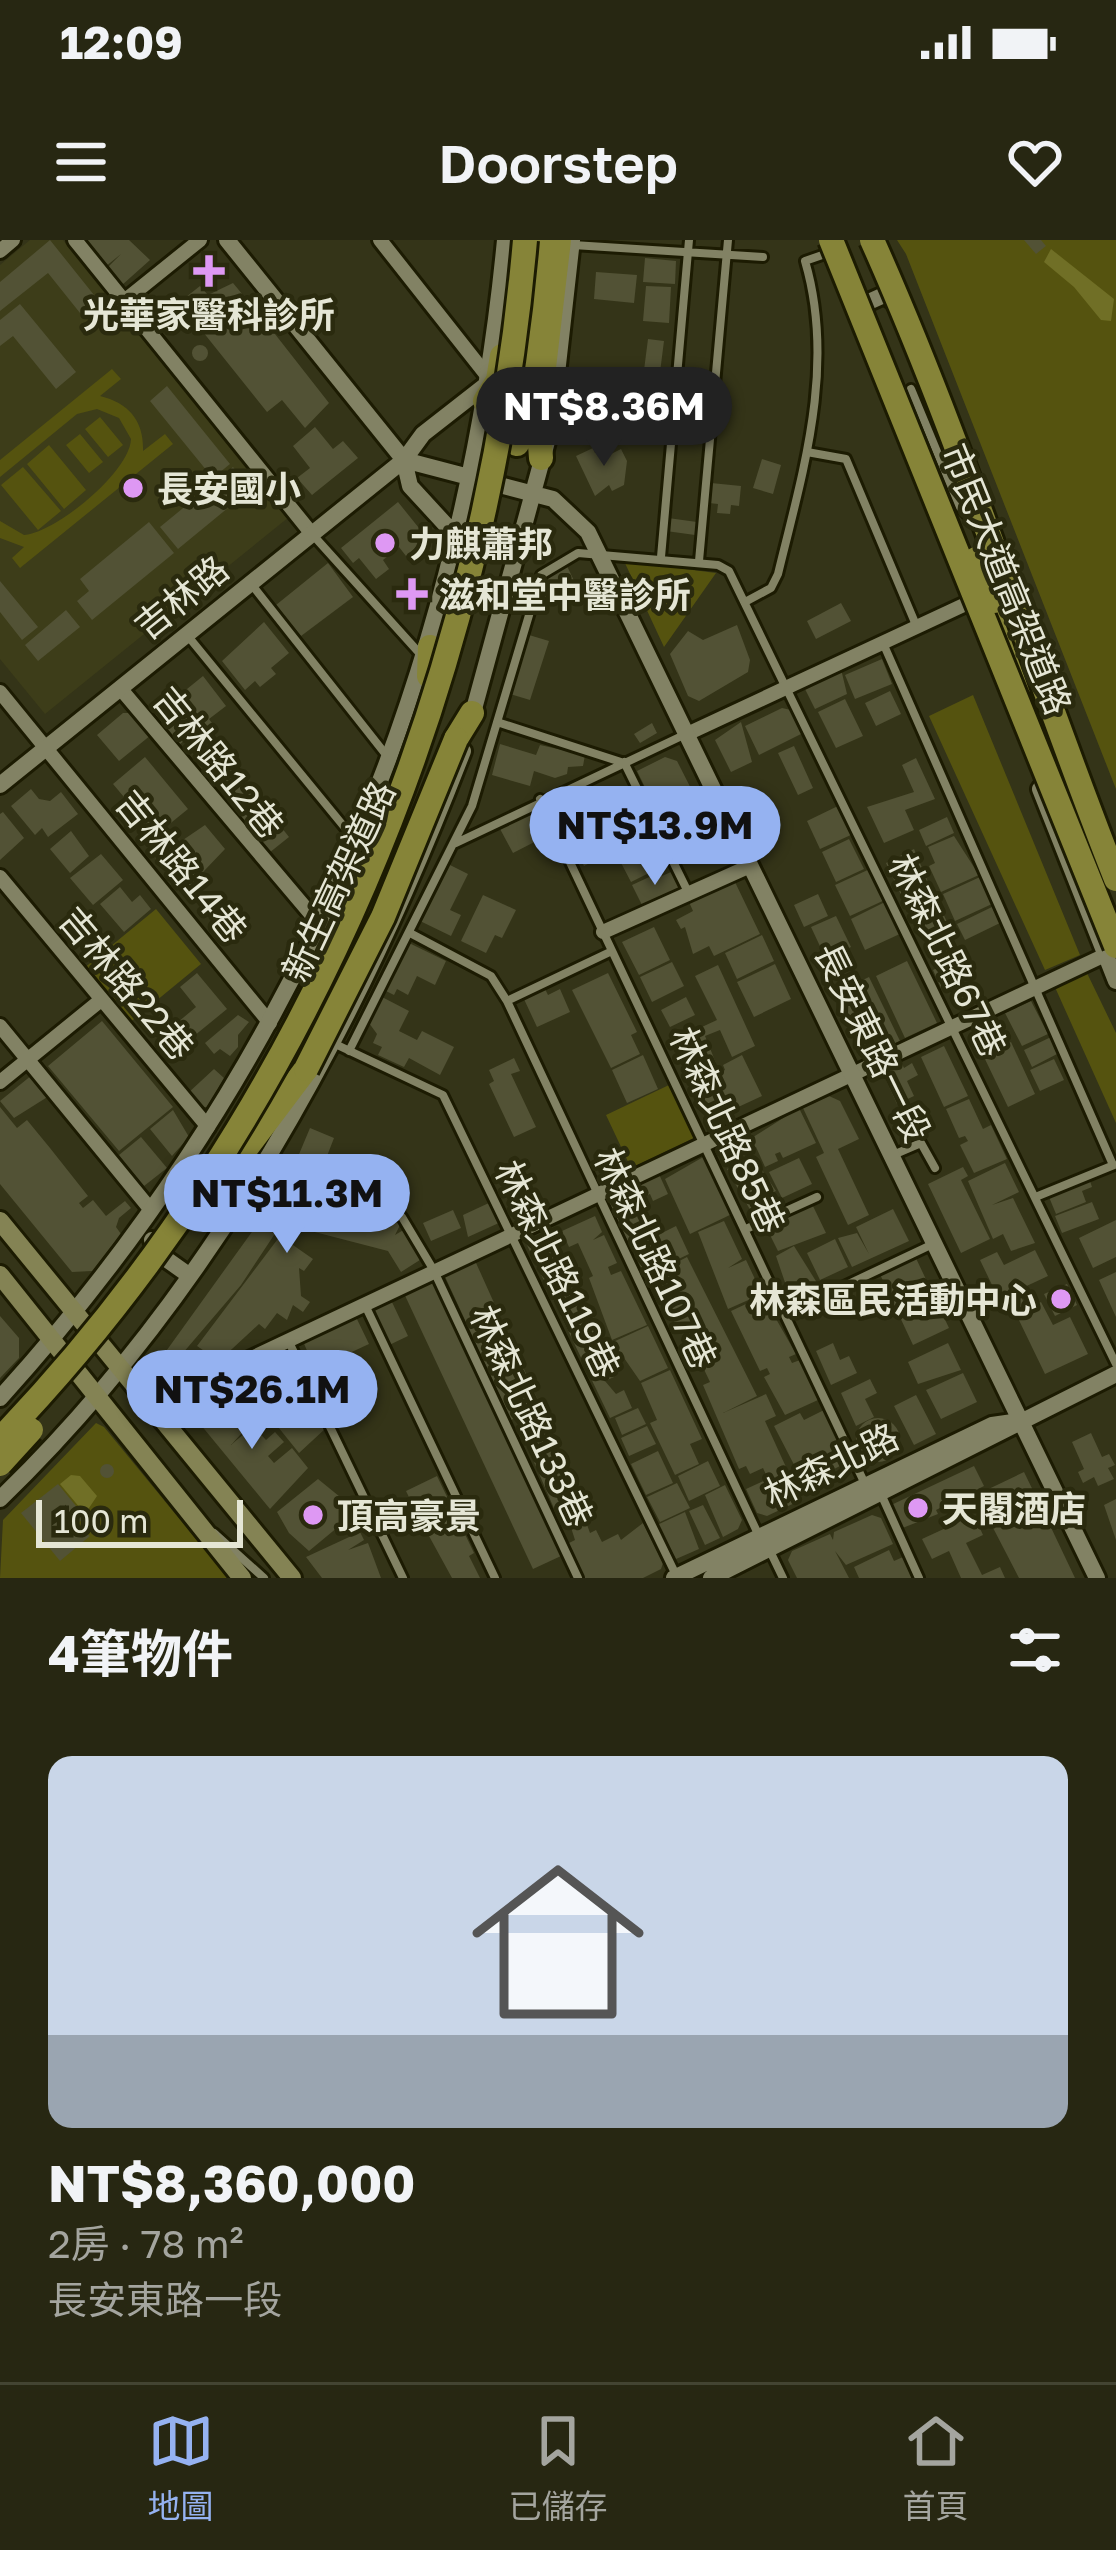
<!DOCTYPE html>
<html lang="zh-TW">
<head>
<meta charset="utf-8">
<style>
	body { margin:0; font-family:"Golos Text","Noto Sans TC",sans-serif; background:#2f2f1b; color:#f1f3f6; height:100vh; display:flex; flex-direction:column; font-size:45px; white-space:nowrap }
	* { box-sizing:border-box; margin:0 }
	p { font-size:39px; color:#a4a59f }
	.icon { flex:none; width:66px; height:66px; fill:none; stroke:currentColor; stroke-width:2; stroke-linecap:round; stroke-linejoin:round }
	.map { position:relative; height:1338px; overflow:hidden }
	.side { display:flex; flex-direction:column; background:#272712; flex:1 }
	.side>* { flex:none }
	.scale { position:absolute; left:36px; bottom:30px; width:207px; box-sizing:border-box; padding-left:12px; border:6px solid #e5e6d5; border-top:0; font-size:33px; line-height:42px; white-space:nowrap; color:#e5e6d5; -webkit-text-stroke:9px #2a2a0e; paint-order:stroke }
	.price { position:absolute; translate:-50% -102px; padding:0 27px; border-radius:42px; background:#95b2f1; color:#111; font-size:39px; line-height:78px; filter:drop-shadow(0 3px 6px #0008) }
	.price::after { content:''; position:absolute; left:50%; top:72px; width:36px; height:27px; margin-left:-18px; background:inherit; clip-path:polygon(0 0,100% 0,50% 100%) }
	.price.selected { background:#222; color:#fff }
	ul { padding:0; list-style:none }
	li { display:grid; align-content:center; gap:24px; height:636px; padding:0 48px }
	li+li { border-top:3px solid #434432 }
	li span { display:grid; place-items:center; height:372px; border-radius:24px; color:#555 }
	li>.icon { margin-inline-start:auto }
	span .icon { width:216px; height:216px; fill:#fffc; stroke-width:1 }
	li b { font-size:51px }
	h2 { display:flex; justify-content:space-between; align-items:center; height:144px; padding:0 48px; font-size:51px }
	.status { display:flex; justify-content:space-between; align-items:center; height:84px; padding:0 60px; background:#272712; direction:ltr }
	.status svg { height:33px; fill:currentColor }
	header { display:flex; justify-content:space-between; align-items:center; height:156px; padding:0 48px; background:#272712; font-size:54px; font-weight:600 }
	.dock { display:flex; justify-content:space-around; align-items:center; height:168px; border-top:3px solid #434432; background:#272712; font-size:33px; color:#a4a59f }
	.dock a { display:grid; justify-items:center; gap:6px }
	.dock .selected { color:#95b2f1 }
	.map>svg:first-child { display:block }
	.built { fill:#3d3d19 }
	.green { fill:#55530f }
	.water { fill:#706f26 }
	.building { fill:#525235 }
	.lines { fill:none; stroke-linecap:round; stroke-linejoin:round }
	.service-casing { stroke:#1c1b02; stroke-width:14 }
	.minor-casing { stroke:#1c1b02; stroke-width:20 }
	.tertiary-casing { stroke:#1c1b02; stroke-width:22 }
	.secondary-casing { stroke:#1c1b02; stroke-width:24 }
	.trunk-casing { stroke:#1c1b02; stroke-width:30 }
	.service { stroke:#828264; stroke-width:8 }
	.minor { stroke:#828264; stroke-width:14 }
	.tertiary { stroke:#828264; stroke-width:16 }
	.secondary { stroke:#848354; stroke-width:18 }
	.trunk { stroke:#868438; stroke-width:24 }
	.trunk-bridge-casing { stroke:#1c1b02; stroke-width:30; stroke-linecap:butt }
	.trunk-bridge { stroke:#868438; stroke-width:24 }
	.poi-dot { fill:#de98f3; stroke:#2a2a0e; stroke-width:4.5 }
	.labels { text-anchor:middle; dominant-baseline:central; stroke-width:9; stroke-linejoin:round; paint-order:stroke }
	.poi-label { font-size:36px; font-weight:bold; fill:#e5e6d5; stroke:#2a2a0e; text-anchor:start }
	.street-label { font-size:36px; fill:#e5e6d5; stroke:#2a2a0e }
</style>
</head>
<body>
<div class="status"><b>12:09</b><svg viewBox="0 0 49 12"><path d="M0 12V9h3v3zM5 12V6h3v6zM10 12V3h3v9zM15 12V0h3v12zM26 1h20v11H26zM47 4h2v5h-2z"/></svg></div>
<header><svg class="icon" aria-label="menu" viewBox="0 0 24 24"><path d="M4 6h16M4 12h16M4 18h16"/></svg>Doorstep<svg class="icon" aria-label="heart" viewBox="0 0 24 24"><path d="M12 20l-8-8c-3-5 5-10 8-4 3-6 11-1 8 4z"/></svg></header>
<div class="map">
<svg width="1116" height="1338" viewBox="0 0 1116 1338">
	<rect width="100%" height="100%" fill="#343418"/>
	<path class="built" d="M30,0H63L289,277L45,474L0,419V25Z"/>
	<path class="green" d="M897,0H1116V549L906,14Z
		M112,129L121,139L100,156C129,163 144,181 143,211L165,194L173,204L20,328L12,318L24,307L0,298V281L24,295C55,293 130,232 131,199L119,178L97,169L77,174L0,237V220Z
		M100,177L123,205L108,217L85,189Z
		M80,194L103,222L89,233L66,205Z
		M49,205L86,250L64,269L27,224Z
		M23,227L61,271L38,290L1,245Z
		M624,321L716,333L664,407Z
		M973,455L1080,715L1045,730L929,476Z
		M156,669L201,724L128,784L83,729Z
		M1086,731L1116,793V883L1054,745Z
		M669,845L694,898L631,928L606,875Z
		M96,1183L104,1187L228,1338H0L3,1280Z"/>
	<path class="water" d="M1051,9L1114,59L1111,81L1101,80L1074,47L1044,22Z
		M71,1235L80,1236L97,1256L85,1274L60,1244Z"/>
	<path class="building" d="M50,0L98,60L80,73L48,33L0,71V42Z
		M84,0H129L150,20L122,45L107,28L121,14L105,27Z
		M1024,0H1041L1046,6L1036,14Z
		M645,18L676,21L675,44L643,42Z
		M596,32L637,35L634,63L594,59Z
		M233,43L243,55L204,88L181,61L200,46L208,55Z
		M646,46L671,47L669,83L643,81Z
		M246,57L329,163L305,188L282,160L267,172L203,92Z
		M20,64L76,132L56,149L13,96L0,106V80Z
		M648,99L664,101L659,140L643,138Z
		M192 113a8 8 0 1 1 16 0a8 8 0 1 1-16 0Z
		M167,146L230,224L208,242L202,235L207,231L150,161Z
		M581,172L623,177L620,201L578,196Z
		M315,187L333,209L343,201L358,218L312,255L297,238L310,228L293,206Z
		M593,208L595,213L605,208L609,215L621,209L627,221L624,245L612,251L609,245L595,256L576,216Z
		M762,219L781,225L773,254L753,248Z
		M233,227L251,249L178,309L160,287Z
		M711,243L741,246L739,266L731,265L730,274L717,273L718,264L709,263Z
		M398,262L427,298L406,316L399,307L383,320L389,329L376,339L359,318L353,323L341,308Z
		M668,278L697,282L695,295L666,291Z
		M149,282L174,313L92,380L77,361L89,351L80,339Z
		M328,323L353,357L301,396L276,365Z
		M566,324L580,353L553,365L539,350L545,348L540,337Z
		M0,341L38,387L22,400L0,372Z
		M841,363L851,381L816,399L807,381Z
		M66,370L80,387L38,421L25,405Z
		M264,382L289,413L271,428L276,434L260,447L255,441L245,450L222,421Z
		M737,385L750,420L748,432L699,461L688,456L670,414L688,391L703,400Z
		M529,395L549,401L530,460L510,454Z
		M882,419L892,444L855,459L845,435Z
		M841,429L847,454L815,469L804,447Z
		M203,436L226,466L209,479L214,486L193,503L188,497L179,505L155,475Z
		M890,451L901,474L876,486L865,463Z
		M845,459L863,496L836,508L818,472Z
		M782,468L791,470L803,493L759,515L745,486Z
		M123,473H132L151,495L119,521L97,495Z
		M741,482L752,522L731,532L715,500Z
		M652,483L657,493L640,503L634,494Z
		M500,504L536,515L540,505L585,515L583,526L568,527L567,534L555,538L534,531L530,546L492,535Z
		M794,506L813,548L798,555L778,513Z
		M145,517L188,569L156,595L113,544Z
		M665,517L677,521L707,580L670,598L637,531Z
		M227,518L289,597L269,613L206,535Z
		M916,518L935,559L905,570L914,590L884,603L867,567L914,552L902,525Z
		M31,549L39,559L50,561L61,552L78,574L48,597L42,588L35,595L11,566Z
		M840,565L853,594L820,609L807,581Z
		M540,567L552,593L513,613L499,587Z
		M3,572L24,598L0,620V574Z
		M947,577L954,593L926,606L919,590Z
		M593,579L609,613L584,626L567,592Z
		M205,585L225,609L183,653L155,619Z
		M71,591L89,616L70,633L50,609Z
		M954,596L979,635L941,652L929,626L935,623L928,607Z
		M849,599L864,629L836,642L822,612Z
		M649,604L661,627L631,642L619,619Z
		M914,609L938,666L912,678L886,623Z
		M101,614L123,640L93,665L70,638Z
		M446,623L468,634L450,670L461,675L451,696L418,680Z
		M872,628L887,659L850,676L835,645Z
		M660,632L662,636L671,632L680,649L643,667L632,645Z
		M980,637L992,664L955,681L943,654Z
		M734,640L760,694L714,716L709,706L693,714L685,687L681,689L676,680L693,671L689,662Z
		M120,647L132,662L140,655L151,669L124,692L100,664Z
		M818,654L828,676L804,687L794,665Z
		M483,655L516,670L502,698L495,695L486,713L461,701Z
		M887,661L902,693L865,710L851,679Z
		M992,667L1000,683L965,700L957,684Z
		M941,669L952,693L927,705L916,680Z
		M836,676L851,707L826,719L811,687Z
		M654,687L670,720L639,735L622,702Z
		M762,695L774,721L737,739L725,713Z
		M407,702L446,721L435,745L417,736L408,755L397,749L394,755L384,750Z
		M966,716L974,734L941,748L933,730Z
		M907,721L937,783L905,798L876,736Z
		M672,722L684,746L652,762L640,737Z
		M775,724L791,759L754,777L737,742Z
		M718,725L755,806L732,817L720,790L705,796L720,833L725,830L723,825L742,815L762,856L708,881L678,798L717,780L695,736Z
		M197,733L227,769L172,814L159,798L196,767L180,747Z
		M608,733L637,792L631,795L640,814L611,828L572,750Z
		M869,737L900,801L873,814L864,811L836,753Z
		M544,747L548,755L560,749L570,772L537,787L523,757Z
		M382,757L409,771L399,791L417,800L422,791L454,807L440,835L409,818L404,827L378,815L382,807L373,803L377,794L369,783Z
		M686,757L695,775L670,787L661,770Z
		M1031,761L1048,794L1022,806L1005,773Z
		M238,775L249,782L238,795V807L230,816L220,809L214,814L205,803Z
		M102,781L173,867L119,911L48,826Z
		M1051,797L1059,813L1032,827L1024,810Z
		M1011,802L1035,854L1008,867L983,815Z
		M944,806L968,856L944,867L921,817Z
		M643,815L658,849L627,863L612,830Z
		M514,818L520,831L511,834L536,887L514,897L489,844L494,841L489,830Z
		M1054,819L1064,840L1040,851L1030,830Z
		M900,820L904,828L912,823L918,835L907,841L914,856L897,864L881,830Z
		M214,829L224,838L207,867H197L187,854Z
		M32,835L49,856L14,878L0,861Z
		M829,856L840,861L859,899L838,909L869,975L848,985L816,917L824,913L803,868Z
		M969,859L983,889L991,885L1007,919L974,933L960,905L968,901L965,896L959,898L946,869Z
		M0,867L17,888L27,880L50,908L88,956L79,963L83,968L93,960L106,976L125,961L131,968L119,978L116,987L121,994L92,1031L72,1032L0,944Z
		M799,868L816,903L783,918L780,912L775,914L778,921L765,927L756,907L735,922L733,917L725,921L718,907L748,893L750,899Z
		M173,870L189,897L172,916L150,889Z
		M310,888L334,898L322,929L297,919Z
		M141,897L167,928L144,946L119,915Z
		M705,916L732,974L690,994L665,939Z
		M753,916L776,951L769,954L778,972L757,982L727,929Z
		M799,918L812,944L782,958L769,932Z
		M1005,923L1019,952L992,965L1013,958L1035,1003L1011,1011L1003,994L993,999L968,941Z
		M963,927L968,936L961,940L990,999L961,1013L928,944Z
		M286,931L323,955L311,948L314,942L401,983L395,995L405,989L423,1018L401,1032L388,1011L307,990L291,983L296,973L289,970L283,991L278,989L241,1045L165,1134L186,1110L212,1125L171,1147L154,1128L264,975Z
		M658,932L668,954L653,961L650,954L632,962L637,973L645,969L658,995L676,986L689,1014L645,1035L608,962L615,959L613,953Z
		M1090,941L1092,947L1082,951L1086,962L1056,974L1049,957Z
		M491,962L501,982L468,997L463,975Z
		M1092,962L1099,979L1062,993L1055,976Z
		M812,964L826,993L778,1011L766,987Z
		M893,969L909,1001L852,1027L838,998L857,993L869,1014L856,987Z
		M453,970L461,988L431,1001L423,983Z
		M595,976L602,992L593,1000L604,995L617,1023L608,1027L611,1035L621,1031L647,1085L612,1100L589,1038L593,1036L578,1003L569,1007L562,991Z
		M1116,980V1017L1093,1028L1079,998Z
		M724,981L742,1019L728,1028L746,1020L762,1054L728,1069L698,992Z
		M550,992L617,1124L610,1127L614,1137L605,1141L616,1154L624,1150L632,1168L610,1178L526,1003Z
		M280,996L313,1019L304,1031L299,1028L301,1056L310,1062L303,1072L293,1065L287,1080L277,1073L265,1089L259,1084L219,1121L197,1106Z
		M835,999L848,1027L820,1040L807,1013Z
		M794,1006L819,1046L791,1060L776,1016Z
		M1035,1010L1048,1036L1018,1050L1025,1065L1006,1074L980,1020L997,1012L1004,1025Z
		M472,1014L541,1167L511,1180L441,1028Z
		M914,1014L949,1088L913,1105L878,1030Z
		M687,1017L757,1156L723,1173L766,1154L776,1176L765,1181L801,1260L767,1276L757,1273L746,1249L768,1239L763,1228L750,1234L746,1226L739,1229L703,1145L710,1142L700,1121L661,1061L670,1057L662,1030Z
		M1116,1032V1077L1099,1040Z
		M429,1034L561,1316L533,1329L401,1047Z
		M1067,1044L1077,1065L1055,1076L1044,1054Z
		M763,1056L796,1114L789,1117L792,1123L800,1120L818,1160L785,1175L764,1137L770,1134L767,1128L760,1131L731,1071Z
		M391,1060L408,1096L383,1108L365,1072Z
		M1041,1062L1053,1085L1070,1077L1088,1114L1045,1134L1016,1074Z
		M355,1075L369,1104L315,1129L302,1099Z
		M0,1076L19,1098V1118L0,1138Z
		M648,1086L668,1128L640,1141L613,1102Z
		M833,1103L840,1120L849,1116L857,1133L831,1145L816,1111Z
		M948,1103L961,1130L918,1144L908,1122Z
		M282,1111L292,1115L326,1188L299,1213L238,1137Z
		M670,1130L702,1199L690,1204L699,1224L675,1235L650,1183L657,1180L641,1143Z
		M963,1133L977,1162L941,1179L926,1150Z
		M227,1139L231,1143L194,1175L185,1165Z
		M870,1139L877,1153L865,1159L874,1177L856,1186L841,1153Z
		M221,1154L250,1184L231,1205L253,1186L266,1200L275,1192L284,1202L268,1216L274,1223L292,1208L308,1228L270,1269L196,1179Z
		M916,1155L936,1194L914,1205L894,1166Z
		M251,1157L262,1170L251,1179L240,1167Z
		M638,1168L646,1184L622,1195L615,1178Z
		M824,1170L850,1221L804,1244L774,1186L800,1173L804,1180Z
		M543,1174L576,1264L556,1273L518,1185Z
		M856 1200a22 22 0 1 1 44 0a22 22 0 1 1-44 0Z
		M647,1186L656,1204L629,1216L621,1198Z
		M1091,1193L1102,1217L1109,1214L1115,1225L1108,1228L1114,1239L1098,1246L1094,1237L1083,1243L1078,1232L1084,1229L1072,1202Z
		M658,1211L673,1243L646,1255L631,1224Z
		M708,1221L720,1246L689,1261L678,1236Z
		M100 1231a7 7 0 1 1 14 0a7 7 0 1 1-14 0Z
		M974,1226L984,1246L936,1270L938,1274L900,1289L889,1266Z
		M1024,1232L1046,1277L1075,1338H1019L976,1255Z
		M437,1236L474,1313L469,1316L480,1338H452L429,1296L434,1293L426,1275L419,1278L406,1251Z
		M318,1239L345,1261L340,1266L350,1277L309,1311L289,1293L277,1272Z
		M677,1243L690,1268L660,1282L647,1257Z
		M58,1244L85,1277L75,1286L90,1296L60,1321L21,1273Z
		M725,1245L742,1280L738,1289L723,1297L705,1255Z
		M1116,1259V1300L1104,1265Z
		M703,1265L720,1298L705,1305L689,1271Z
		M581,1268L590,1293L596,1290L602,1302L618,1294L621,1300L643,1283L663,1323L661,1329L643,1338H580L565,1305L575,1300L567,1275Z
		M685,1272L699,1309L676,1319L657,1285Z
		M872,1275L881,1278L893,1304L846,1325L835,1311L849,1338H797L788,1320L792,1311L830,1294L833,1300L834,1292Z
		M974,1275L983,1295L966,1303L982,1335L1000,1327L1005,1338H961L949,1311L932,1319L922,1299Z
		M360,1292L364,1300L348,1310L368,1303L381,1338H322L306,1317Z
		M889,1310L894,1321L903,1317L913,1338H859L854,1327Z"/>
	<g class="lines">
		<g class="service-casing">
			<path id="service" d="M573,5L763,17
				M911,149L960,267L974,282
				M807,212L846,219L916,385
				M312,294L422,416
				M661,317L689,0
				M699,321L728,0
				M252,345L387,516
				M745,362L771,348L778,334C803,231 836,126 805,21L831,12
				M187,395L355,600
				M883,403L1113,925
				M497,482L621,522
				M624,522L689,654
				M540,559L865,1244
				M456,603L686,494
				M410,693L491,736L507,761L759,1296
				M507,761L612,711
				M333,803L443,855L676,1335
				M349,811L472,566L541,335L578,313L718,325L729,331L1116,1124
				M893,915L921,903L935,928
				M269,917L402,977L433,1029L578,1338
				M1038,956L1114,925
				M746,989L817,957
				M364,1063L495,1338
				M785,1074L933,1004
				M288,1100L403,1338
				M881,1254L919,1338
				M214,1293L264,1338
				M770,1311L783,1338"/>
		</g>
		<g class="minor-casing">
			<path id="minor" d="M75,0L312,294
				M380,0L488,137
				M0,11L13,0
				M123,62L200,0
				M120,448L320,685
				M0,452L270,783
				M687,494L968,363
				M0,637L208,887
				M603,692L750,626
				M0,786L151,970
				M0,842L101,760
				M155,1170L171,1156L1105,715"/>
		</g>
		<g class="tertiary-casing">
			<path id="tertiary" d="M227,0L404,220L553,259L588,292L1097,1338
				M861,79L862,65L884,55L902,66
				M404,220L410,246L456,296
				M471,480L551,187L572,0
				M0,545L404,220L423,194L487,144
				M1040,549L1116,741
				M152,1000L159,1014L190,1036
				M0,1158C296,832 463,437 505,0
				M0,1259C213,1053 357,786 463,511
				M674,1338L992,1185L1013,1182
				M711,1338L1116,1134"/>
		</g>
		<g class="secondary-casing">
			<path id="secondary" d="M0,981L292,1338
				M0,1035L242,1338"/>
		</g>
		<g class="trunk-casing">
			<path id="trunk" d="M485,161L498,140L502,116
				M517,204L541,0
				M541,218L538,178L559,0
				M994,361L1032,440
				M429,436L430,407
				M456,499L472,473
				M215,950L306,829"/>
		</g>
		<use href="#service" class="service"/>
		<use href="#minor" class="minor"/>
		<use href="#tertiary" class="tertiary"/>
		<use href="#secondary" class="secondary"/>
		<use href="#trunk" class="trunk"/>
		<g class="trunk-bridge-casing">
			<path id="trunk-bridge" d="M831,0L1116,706
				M872,0C965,208 1032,427 1116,639
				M976,319L994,361
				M306,829L383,677L456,499
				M0,1199C309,878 487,441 525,0
				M0,1224L31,1190"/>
		</g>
		<use href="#trunk-bridge" class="trunk-bridge"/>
	</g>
	<g class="poi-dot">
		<path d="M203 13h12v12h12v12h-12v12h-12v-12h-12v-12h12z"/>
		<circle cx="133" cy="248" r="12"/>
		<circle cx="385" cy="303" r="12"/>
		<path d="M406 336h12v12h12v12h-12v12h-12v-12h-12v-12h12z"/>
		<circle cx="1061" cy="1059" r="12"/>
		<circle cx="918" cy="1268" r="12"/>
		<circle cx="313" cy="1275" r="12"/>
	</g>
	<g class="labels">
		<g class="poi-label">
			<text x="209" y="74" text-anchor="middle">光華家醫科診所</text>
			<text x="157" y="248">長安國小</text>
			<text x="409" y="303">力麒蕭邦</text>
			<text x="439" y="354">滋和堂中醫診所</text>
			<text x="1037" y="1059" text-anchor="end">林森區民活動中心</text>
			<text x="942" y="1268">天閣酒店</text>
			<text x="337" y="1275">頂高豪景</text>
		</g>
		<g class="street-label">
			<text transform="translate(1007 339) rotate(68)">市民大道高架道路</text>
			<text transform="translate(181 357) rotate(-39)">吉林路</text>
			<text transform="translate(219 522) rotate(51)">吉林路12巷</text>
			<text transform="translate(182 626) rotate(51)">吉林路14巷</text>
			<text transform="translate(338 641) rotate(-65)">新生高架道路</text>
			<text transform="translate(948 715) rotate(64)">林森北路67巷</text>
			<text transform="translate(127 743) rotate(50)">吉林路22巷</text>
			<text transform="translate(873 802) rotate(64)">長安東路一段</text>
			<text transform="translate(728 890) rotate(65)">林森北路85巷</text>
			<text transform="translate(656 1018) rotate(65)">林森北路107巷</text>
			<text transform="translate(558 1029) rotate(64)">林森北路119巷</text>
			<text transform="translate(532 1176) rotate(65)">林森北路133巷</text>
			<text transform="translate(831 1225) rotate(-26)">林森北路</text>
		</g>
	</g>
</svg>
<div class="scale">100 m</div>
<b class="price selected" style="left:604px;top:229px">NT$8.36M</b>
<b class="price" style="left:655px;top:648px">NT$13.9M</b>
<b class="price" style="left:287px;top:1016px">NT$11.3M</b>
<b class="price" style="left:252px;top:1212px">NT$26.1M</b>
</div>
<section class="side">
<h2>4筆物件<svg class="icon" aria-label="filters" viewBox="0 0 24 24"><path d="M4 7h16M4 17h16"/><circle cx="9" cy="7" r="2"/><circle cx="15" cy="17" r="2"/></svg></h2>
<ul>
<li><span style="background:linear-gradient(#c9d6e8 75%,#9aa5b1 0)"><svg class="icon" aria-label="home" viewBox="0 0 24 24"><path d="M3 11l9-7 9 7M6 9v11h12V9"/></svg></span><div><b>NT$8,360,000</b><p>2房 · 78 m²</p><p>長安東路一段</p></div></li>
</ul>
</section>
<nav class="dock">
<a class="selected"><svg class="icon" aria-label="map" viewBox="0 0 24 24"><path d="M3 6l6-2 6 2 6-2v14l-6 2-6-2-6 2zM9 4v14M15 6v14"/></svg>地圖</a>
<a><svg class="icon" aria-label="saved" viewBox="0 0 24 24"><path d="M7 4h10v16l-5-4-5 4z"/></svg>已儲存</a>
<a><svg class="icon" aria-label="home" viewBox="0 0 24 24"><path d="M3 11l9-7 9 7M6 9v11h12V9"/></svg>首頁</a>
</nav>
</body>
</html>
